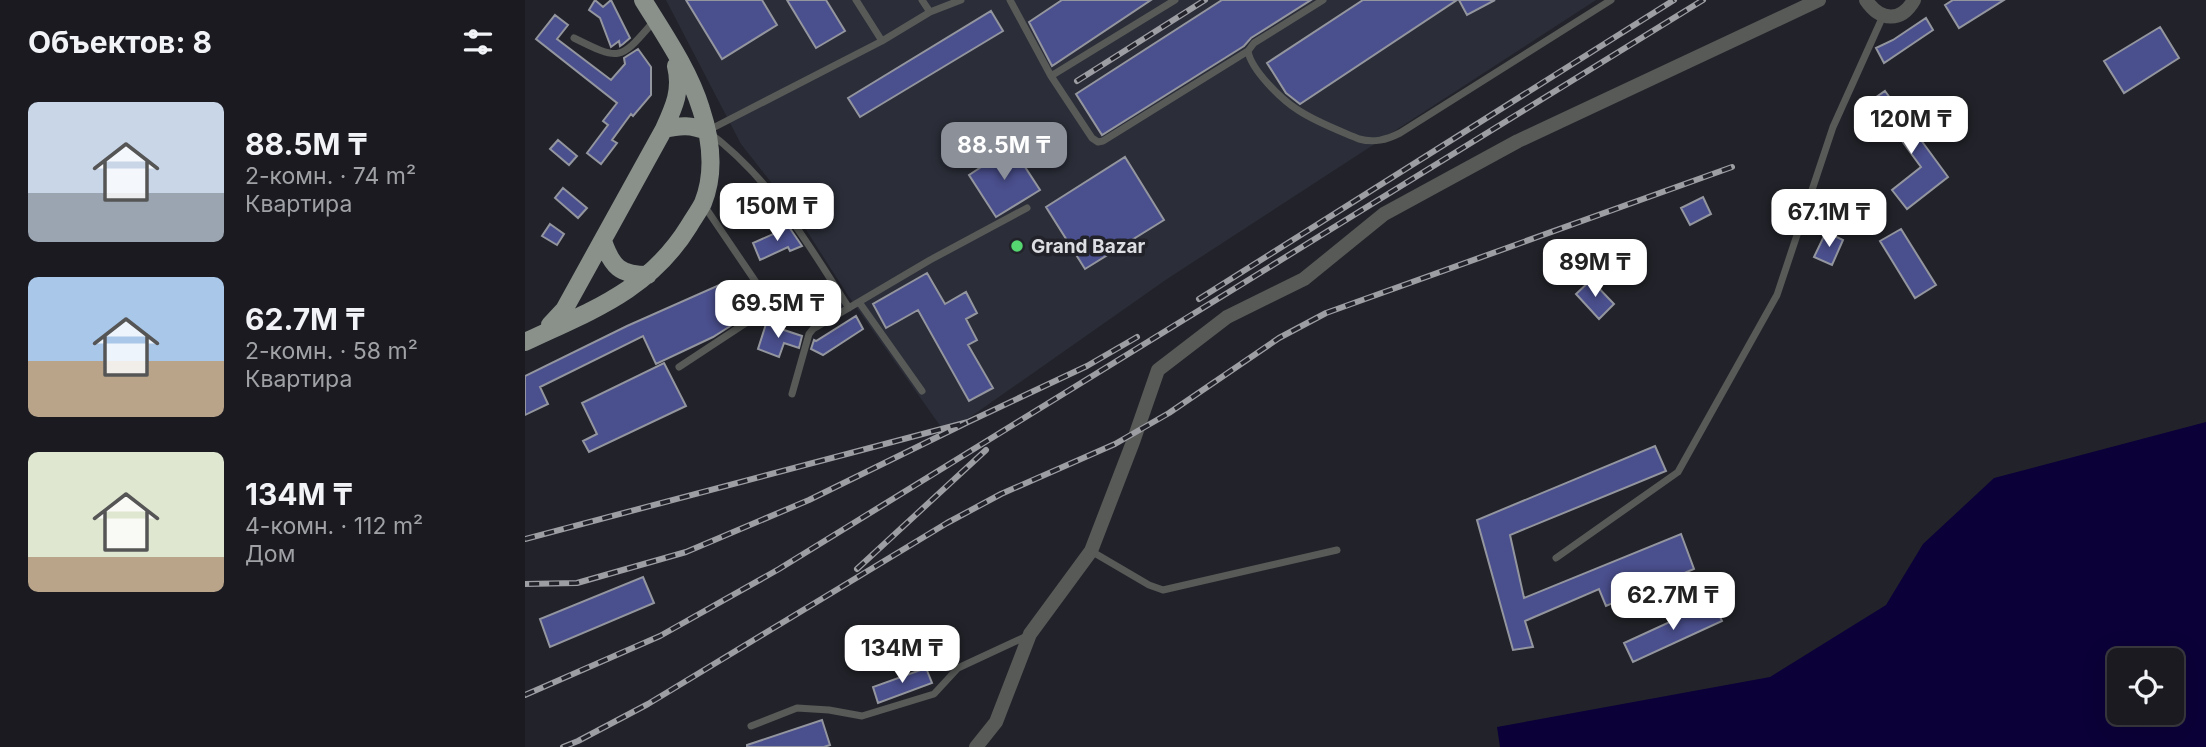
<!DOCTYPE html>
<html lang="ru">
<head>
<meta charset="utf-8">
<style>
	body { margin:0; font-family:Inter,sans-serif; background:#232329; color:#f1f3f6; height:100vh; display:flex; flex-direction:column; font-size:26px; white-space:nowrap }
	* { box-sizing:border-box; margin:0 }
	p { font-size:23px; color:#9fa1a5 }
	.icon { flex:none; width:38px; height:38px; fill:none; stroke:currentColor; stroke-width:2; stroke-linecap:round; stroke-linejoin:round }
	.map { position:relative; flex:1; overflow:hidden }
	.panel { display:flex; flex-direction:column; background:#1a1a20; width:525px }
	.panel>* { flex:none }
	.buttons { position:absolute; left:1582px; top:648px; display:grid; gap:14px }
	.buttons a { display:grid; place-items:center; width:77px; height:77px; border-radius:10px; background:#1a1a20; box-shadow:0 7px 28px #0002,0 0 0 2px #38383e; font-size:35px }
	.price { position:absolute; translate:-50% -60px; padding:0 16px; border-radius:14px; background:#fff; color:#222; font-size:23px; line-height:46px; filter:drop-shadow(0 2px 4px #0008) }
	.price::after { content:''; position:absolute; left:50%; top:42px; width:21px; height:16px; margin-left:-10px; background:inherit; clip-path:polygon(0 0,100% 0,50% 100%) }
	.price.on { background:#8c9099; color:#fff }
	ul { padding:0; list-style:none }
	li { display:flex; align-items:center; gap:21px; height:175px; padding:0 28px }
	li span { display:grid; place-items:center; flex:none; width:196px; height:140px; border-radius:10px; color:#555 }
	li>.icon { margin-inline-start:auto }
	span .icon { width:84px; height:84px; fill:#fffc; stroke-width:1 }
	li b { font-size:30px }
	h2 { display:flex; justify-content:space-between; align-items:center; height:84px; padding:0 28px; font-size:30px }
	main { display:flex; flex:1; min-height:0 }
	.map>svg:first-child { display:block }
	.built { fill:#2b2d38 }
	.water { fill:#0b0038; fill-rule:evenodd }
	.building { fill:#4a4f8d; stroke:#94969f; stroke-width:2 }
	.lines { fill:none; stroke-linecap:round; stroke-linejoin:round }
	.service { stroke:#575a57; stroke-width:7 }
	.minor { stroke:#575a57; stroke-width:14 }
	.primary { stroke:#8a918a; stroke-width:18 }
	.rail-casing { stroke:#9d9ea4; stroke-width:6 }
	.rail { stroke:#22232a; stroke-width:3.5; stroke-dasharray:10; stroke-linecap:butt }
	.poi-dot { fill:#56d671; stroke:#22232a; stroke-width:2.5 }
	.labels { text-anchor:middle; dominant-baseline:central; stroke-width:7; stroke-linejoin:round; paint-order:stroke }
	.poi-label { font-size:19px; font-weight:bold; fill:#dddee3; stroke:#22232a; text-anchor:start }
</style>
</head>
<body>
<main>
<section class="panel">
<h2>Объектов: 8<svg class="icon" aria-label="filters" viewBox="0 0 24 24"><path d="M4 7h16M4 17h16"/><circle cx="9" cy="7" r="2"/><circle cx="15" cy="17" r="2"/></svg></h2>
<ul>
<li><span style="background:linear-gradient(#c9d6e8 65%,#9aa5b1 0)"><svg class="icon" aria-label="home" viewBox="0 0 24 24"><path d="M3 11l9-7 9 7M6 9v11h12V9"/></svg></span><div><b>88.5M ₸</b><p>2-комн. · 74 m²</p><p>Квартира</p></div></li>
<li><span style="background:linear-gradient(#a9c7e8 60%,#b9a48a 0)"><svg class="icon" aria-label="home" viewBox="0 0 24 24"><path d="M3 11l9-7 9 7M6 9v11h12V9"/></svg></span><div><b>62.7M ₸</b><p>2-комн. · 58 m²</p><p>Квартира</p></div></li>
<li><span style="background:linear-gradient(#dfe7d0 75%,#b9a48a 0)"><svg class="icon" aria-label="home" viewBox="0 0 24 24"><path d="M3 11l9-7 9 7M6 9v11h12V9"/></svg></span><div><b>134M ₸</b><p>4-комн. · 112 m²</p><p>Дом</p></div></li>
</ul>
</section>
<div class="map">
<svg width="1681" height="747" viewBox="0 0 1681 747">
	<rect width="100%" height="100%" fill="#22232a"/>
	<path class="built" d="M141,0H1071L642,279L421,434L322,294L271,214L216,144Z"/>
	<path class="water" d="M1681,422V747H975L972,727L1245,677L1361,605L1398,544L1469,478ZM1594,660H1647V712H1594Z"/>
	<path class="building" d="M70,0L78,7L86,0L105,38L98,44L95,46L94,41L86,47L75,18L64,10Z
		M161,0H237L252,25L197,59Z
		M262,0H301L320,31L291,48Z
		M537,0H626L527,66L504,22Z
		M697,0H786L726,38L719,46L577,135L551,94Z
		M838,0H932L775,104L761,93L742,63Z
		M934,0H970L942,15Z
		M1428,0H1479L1434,28L1420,5Z
		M466,11L478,31L335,117L323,98Z
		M30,15L43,25L32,39L86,80L100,64L99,58L113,49L126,67V95L108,116L106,114L87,140L92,143L76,164L62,153L83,125L78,121L92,103L11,39Z
		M1401,18L1408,30L1359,63L1351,48L1368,40Z
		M1635,27L1654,58L1599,93L1579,61Z
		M1360,91L1423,177L1382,209L1367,190L1396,167L1347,100Z
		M33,140L52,156L44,165L25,149Z
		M487,147L515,190L471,217L444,175Z
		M600,157L639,220L560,269L521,207Z
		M38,188L62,208L53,218L30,198Z
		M1178,197L1186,214L1165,225L1156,208Z
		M25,224L39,234L32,245L17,236Z
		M264,227L277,246L265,251L263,247L235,260L228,243Z
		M1376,229L1411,285L1390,298L1355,241Z
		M1301,232L1318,240L1307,265L1289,257Z
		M402,273L420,304L441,292L452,313L441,319L452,340L443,345L468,388L444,401L393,310L361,328L348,304Z
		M1066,280L1089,304L1074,319L1051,294Z
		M201,282L218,318L188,337L131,364L118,336L15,387L23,404L0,415V376L102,326Z
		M331,316L338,329L298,355L286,349L289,340L291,341Z
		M241,324L277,336L274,348L259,343L254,357L233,349Z
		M139,363L161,406L64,452L58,441L72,434L57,403Z
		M1130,446L1141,471L985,535L999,598L1156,534L1169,569L1081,606L1074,589L1000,621L1008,647L988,650L952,520Z
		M118,577L129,603L25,647L15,619Z
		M1188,602L1197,621L1108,662L1099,643Z
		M401,668L407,683L353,703L348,687Z
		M297,720L305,745L299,747H222V745Z"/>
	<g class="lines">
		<path class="service" d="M331,0L357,41
			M397,0L405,12
			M485,0L526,76L567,138L573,142L578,141L723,51
			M798,0L729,43L723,51C726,70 757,100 773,110C791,122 813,130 834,139C849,143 861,140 875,133L1086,0
			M49,38C97,62 95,60 130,20
			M526,76L650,0
			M334,302L397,391
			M324,308C282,243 246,178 182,131L357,41L405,12L436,0
			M154,367L239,311V294L178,204
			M267,394L284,334L288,329L405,260L502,208
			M566,551L624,585L638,590L812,550
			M1031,558L1153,472L1252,295L1308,127L1358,16
			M226,726L272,708L304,710L337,716L409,694L433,668L502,636"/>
		<path class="minor" d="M1341,0C1355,21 1376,23 1389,0
			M451,747L471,722L505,634L566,551L608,442L633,370L702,317L779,279L859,214L993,141L1294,0"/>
		<path class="primary" d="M139,129C156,125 166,125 182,131
			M78,241C87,267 95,275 123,275
			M25,325L39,310L139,129C149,107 157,90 151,66
			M0,342C65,311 124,291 164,226C168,219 174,211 178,203C190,173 186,139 176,109C164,70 139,34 118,0"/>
		<g class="rail-casing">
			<path id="rail" d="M552,81L680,0
				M674,299L1149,0
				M443,422L562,366L612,337
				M0,539L443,422L284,500L161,552L52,583L0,584
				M332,569L461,450
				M0,695L135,636L254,569L1178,0
				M38,747L53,741L123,704L422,523L476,494L590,444L644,413L754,338L801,313L1207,167"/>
		</g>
		<use href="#rail" class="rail"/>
	</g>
	<circle class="poi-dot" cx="492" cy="246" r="7"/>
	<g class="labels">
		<g class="poi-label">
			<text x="506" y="246">Grand Bazar</text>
		</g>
	</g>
</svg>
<div class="buttons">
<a><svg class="icon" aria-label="locate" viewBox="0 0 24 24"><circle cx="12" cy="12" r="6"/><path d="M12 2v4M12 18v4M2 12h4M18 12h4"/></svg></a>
</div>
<b class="price" style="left:1386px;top:156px">120M ₸</b>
<b class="price on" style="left:479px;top:182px">88.5M ₸</b>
<b class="price" style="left:252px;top:243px">150M ₸</b>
<b class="price" style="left:1304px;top:249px">67.1M ₸</b>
<b class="price" style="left:1070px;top:299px">89M ₸</b>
<b class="price" style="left:253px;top:340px">69.5M ₸</b>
<b class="price" style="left:1148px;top:632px">62.7M ₸</b>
<b class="price" style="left:377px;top:685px">134M ₸</b>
</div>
</main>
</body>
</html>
